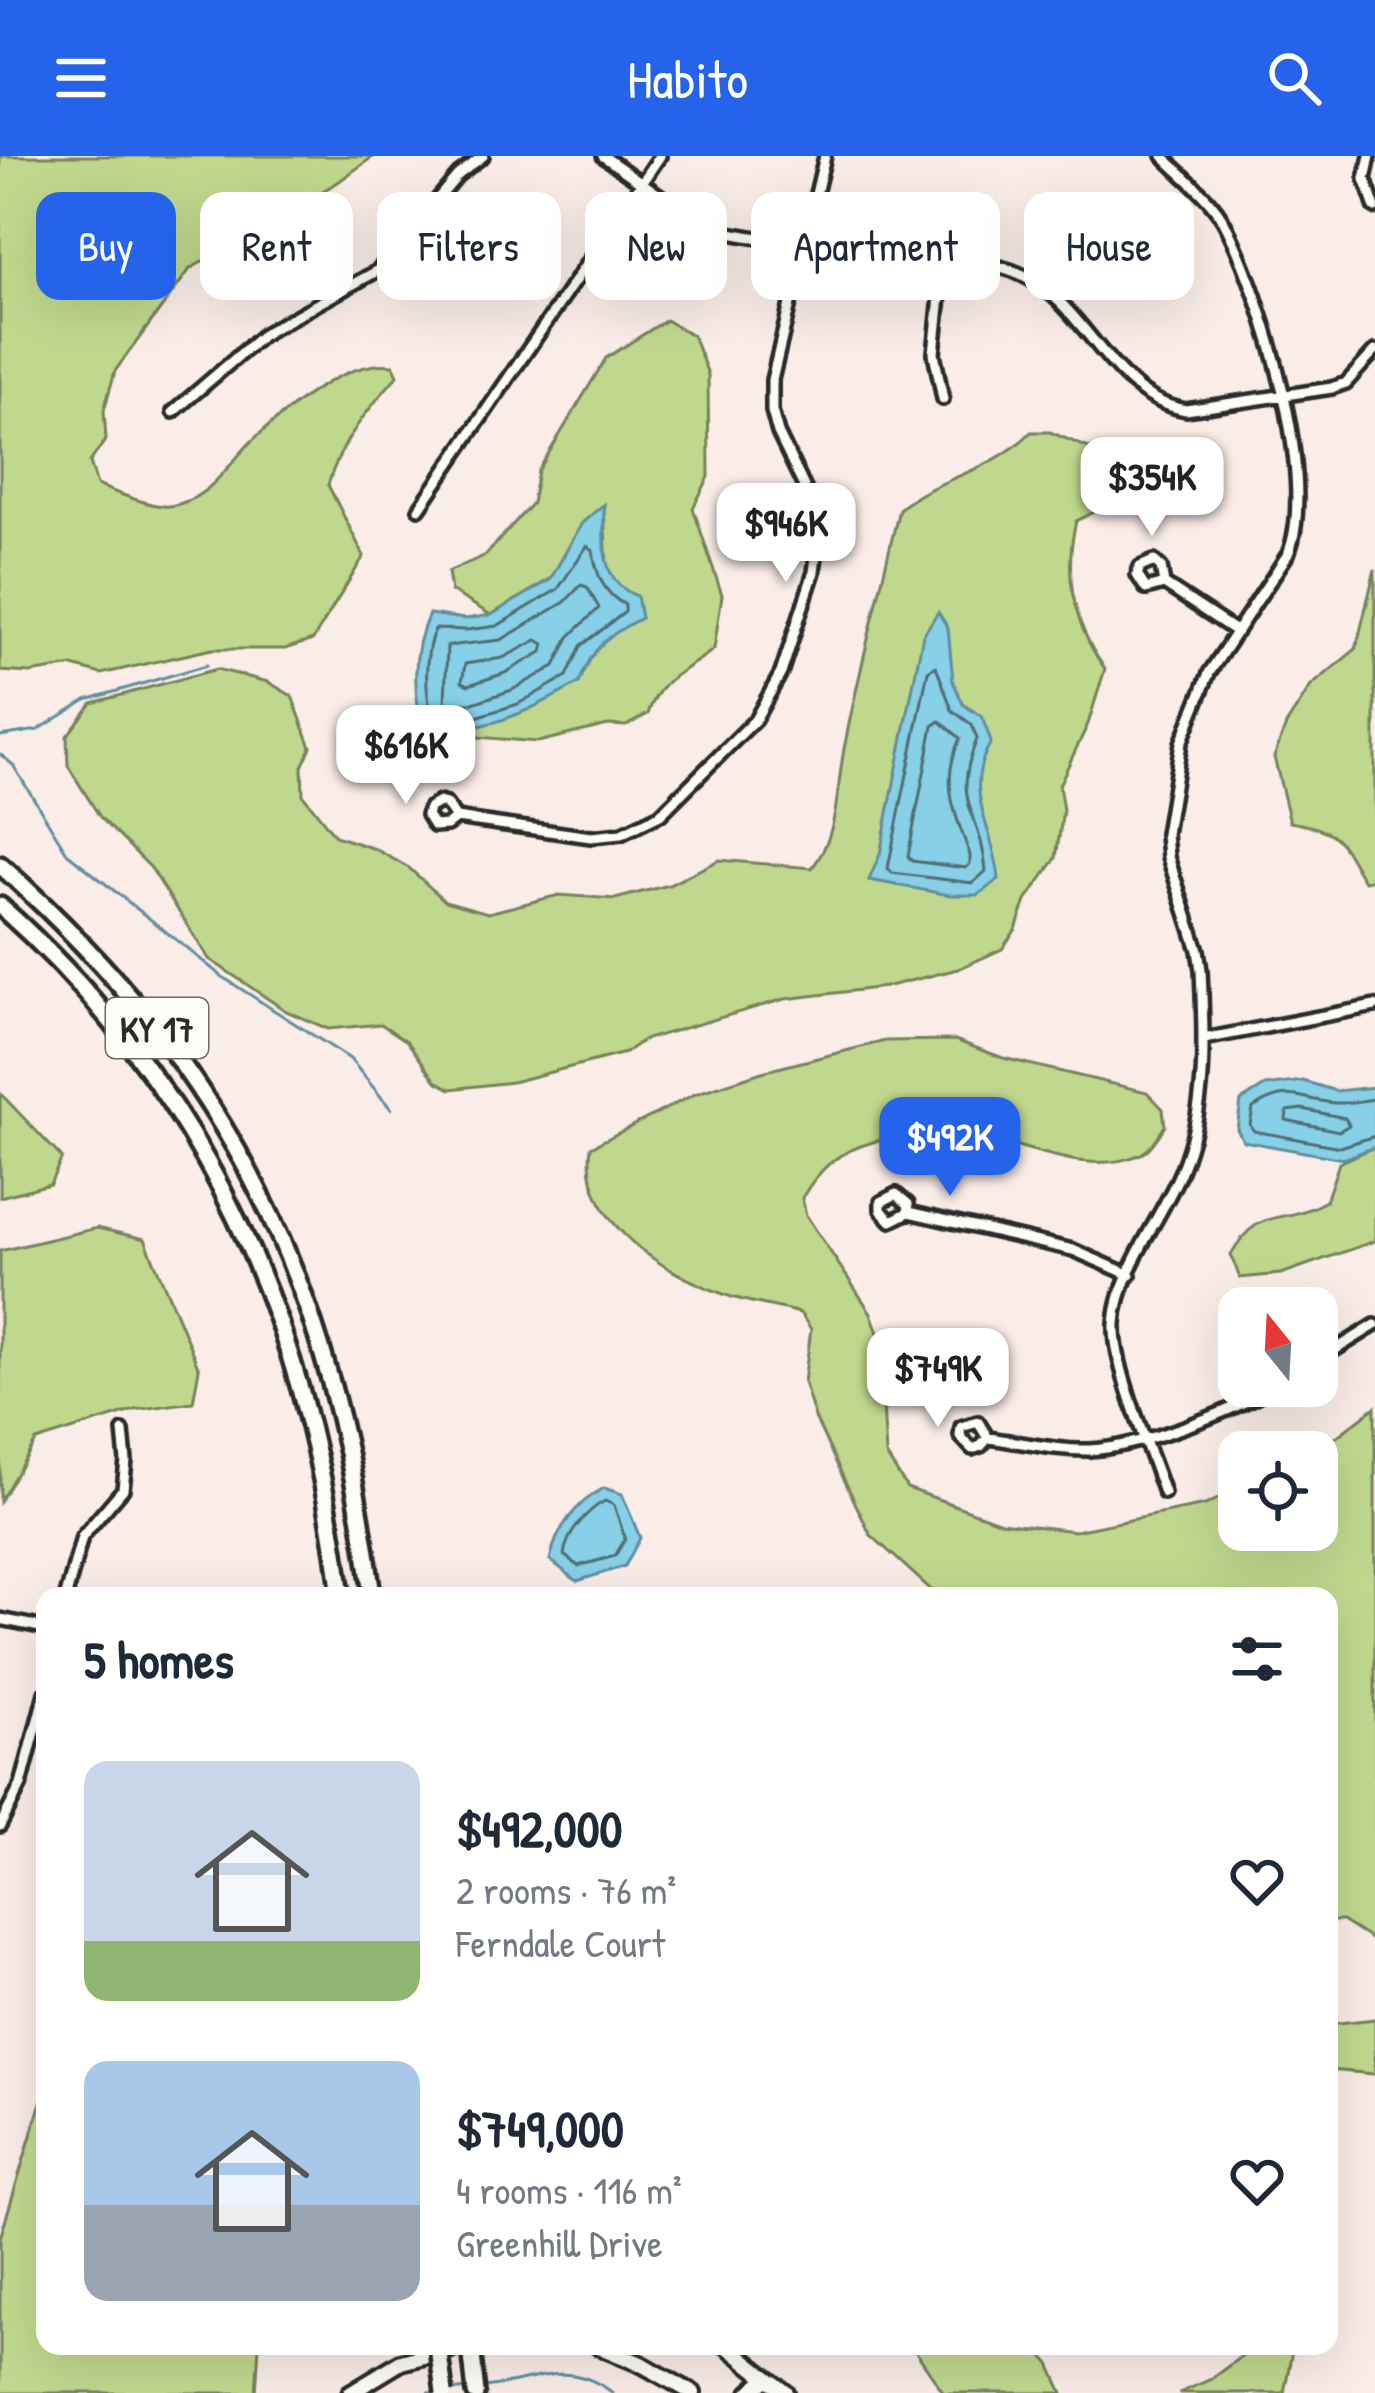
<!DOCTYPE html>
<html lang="en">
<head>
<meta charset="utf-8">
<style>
	body { margin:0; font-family:"Patrick Hand",sans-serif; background:#f6f6f7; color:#1f2937; height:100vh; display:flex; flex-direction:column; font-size:45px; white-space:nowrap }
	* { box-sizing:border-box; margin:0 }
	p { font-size:39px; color:#747a83 }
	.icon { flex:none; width:66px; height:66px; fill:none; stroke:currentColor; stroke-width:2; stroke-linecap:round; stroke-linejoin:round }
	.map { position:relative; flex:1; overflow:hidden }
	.drawer { position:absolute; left:36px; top:1431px; width:1302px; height:768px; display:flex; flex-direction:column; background:#fff; border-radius:24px; box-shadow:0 12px 48px #0002 }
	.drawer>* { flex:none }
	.top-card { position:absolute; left:36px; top:36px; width:1305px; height:108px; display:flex; gap:24px }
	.needle { width:78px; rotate:342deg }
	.buttons { position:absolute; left:1218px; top:1131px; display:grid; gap:24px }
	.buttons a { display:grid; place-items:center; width:120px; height:120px; border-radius:24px; background:#fff; box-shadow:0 12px 48px #0002; font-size:60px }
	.price { position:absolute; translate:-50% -102px; padding:0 27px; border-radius:24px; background:#fff; color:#222; font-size:39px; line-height:78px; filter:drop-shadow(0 3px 6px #0008) }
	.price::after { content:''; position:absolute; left:50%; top:72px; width:36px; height:27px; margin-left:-18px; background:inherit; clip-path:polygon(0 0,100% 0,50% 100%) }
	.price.active { background:#2563eb; color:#fff }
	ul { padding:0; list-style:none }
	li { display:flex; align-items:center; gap:36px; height:300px; padding:0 48px }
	li span { display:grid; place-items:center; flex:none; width:336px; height:240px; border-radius:24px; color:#555 }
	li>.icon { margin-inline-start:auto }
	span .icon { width:144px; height:144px; fill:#fffc; stroke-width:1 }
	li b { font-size:51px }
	h2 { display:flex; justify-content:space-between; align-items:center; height:144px; padding:0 48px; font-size:51px }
	.pill { padding:0 42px; border-radius:24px; background:#fff; box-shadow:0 12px 48px #0002; font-size:42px; line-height:108px }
	.pill.active { background:#2563eb; color:#fff }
	header { display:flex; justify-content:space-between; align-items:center; height:156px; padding:0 48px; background:#2563eb; color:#fff; font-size:54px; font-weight:600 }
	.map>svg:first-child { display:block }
	.green { fill:#c0d88e; stroke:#76825c; stroke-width:3 }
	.water { fill:#87d0e7; stroke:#628e9c; stroke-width:3 }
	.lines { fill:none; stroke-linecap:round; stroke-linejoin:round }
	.shore { stroke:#506d76; stroke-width:3 }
	.stream { stroke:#628e9c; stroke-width:3 }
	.street-casing { stroke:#2b2b2b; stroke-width:18 }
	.secondary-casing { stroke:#2b2b2b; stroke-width:22 }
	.primary-casing { stroke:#2b2b2b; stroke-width:24 }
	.street { stroke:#fdfcf7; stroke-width:9 }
	.secondary { stroke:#fdfcf7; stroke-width:14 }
	.primary { stroke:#fdfcf7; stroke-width:15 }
	.primary-bridge-casing { stroke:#2b2b2b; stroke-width:24; stroke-linecap:butt }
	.primary-bridge { stroke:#fdfcf7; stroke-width:15 }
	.labels { text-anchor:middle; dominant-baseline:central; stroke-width:9; stroke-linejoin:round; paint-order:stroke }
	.shield { fill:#fdfcf7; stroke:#6a6a68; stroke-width:3 }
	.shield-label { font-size:36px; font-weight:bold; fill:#2b2b2b }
</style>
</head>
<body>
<header><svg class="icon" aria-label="menu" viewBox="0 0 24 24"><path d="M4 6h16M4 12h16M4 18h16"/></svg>Habito<svg class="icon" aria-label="search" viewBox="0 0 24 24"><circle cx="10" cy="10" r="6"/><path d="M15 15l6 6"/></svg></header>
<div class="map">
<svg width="1375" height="2237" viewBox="0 0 1375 2237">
	<rect width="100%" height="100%" fill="#faede8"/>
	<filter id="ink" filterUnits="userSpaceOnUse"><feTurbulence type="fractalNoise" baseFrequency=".00833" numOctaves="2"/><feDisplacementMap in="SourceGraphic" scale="24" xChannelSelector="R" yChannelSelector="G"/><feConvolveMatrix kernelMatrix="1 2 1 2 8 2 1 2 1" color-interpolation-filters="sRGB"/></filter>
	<g filter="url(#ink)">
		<path class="green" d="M0,0H374L338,26L190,113L115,215L104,254L106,283L90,306L97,329C111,335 154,352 169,350C210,345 228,307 255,282C290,251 345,203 393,209L398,219C368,253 341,285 328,329L364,400L313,484L285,493H212L101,518L73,510L30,517L0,515Z
			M666,164L693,180L708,218L709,321L693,352L722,439L714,493C686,516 660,520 648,558L626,570L608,569L538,586L477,581L429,589L425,578C492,572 521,560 579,527C593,490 606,480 641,462L607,413L604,350L550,423L491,459L451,435L448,416L486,399L532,347L538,315L606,202Z
			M1031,276H1050L1147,316V330L1076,365C1063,419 1073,468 1105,513L1088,568L1059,629L1063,654L1056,702L1026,745L1016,773L1002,793L958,813L885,831L785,843L643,884L625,897L512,926L451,933L436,925L407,885L381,868L328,873L286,855L209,803L151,712L100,661L68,610L67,580L92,547L217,513L268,526L292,540L311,591L302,611L303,639L335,680L375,693L409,712L445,745L488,757L559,739L615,743L669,729L719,704L812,712C840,677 836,630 845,588C860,510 881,431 899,353C940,319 990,318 1031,276Z
			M1375,413V723L1364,725C1338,683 1343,675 1290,666L1274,601L1286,569L1311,530L1356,493Z
			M955,884L1003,902L1147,936L1163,953L1165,970C1158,980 1151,993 1141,998C1088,1022 1028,988 975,980C942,974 905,977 873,986C838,996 821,1010 802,1042L806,1059L871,1157L879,1180L886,1299L907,1332L1001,1366L1075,1375L1205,1349L1239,1333V1374H1317V1296L1375,1251V1786L1342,1765H1329V1440H938L870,1378L815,1262L804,1226L811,1173L800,1157C775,1150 749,1147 726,1139C662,1116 580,1066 591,991L695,938L762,916L885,885Z
			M0,937L62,1002L50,1028L0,1041Z
			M1375,991V1085L1281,1118L1240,1122L1231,1099C1260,1047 1281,1071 1326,1045L1339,1007Z
			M97,1072L145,1083L199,1213L193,1246L135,1254L36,1285L0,1345V1095Z
			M1375,1863V1918L1329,1914V1868Z
			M45,1933V2190H259L256,2237H0V2082Z
			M912,2190H1034L1050,2208L1063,2237H944Z
			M1255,2190H1293L1284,2237H1179L1211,2223Z"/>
		<path class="water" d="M604,348C604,384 598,425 637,440L641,462C607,480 593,490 579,527C521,560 492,572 425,578C412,539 412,495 429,458L465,463L491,459L550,424L582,367Z
			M938,456L948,472L953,525L963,548L982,561L991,586C961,636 994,670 999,723L978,739H950L869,724L880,698L923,479Z
			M1303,925L1336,935L1375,931V991L1343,1003L1243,985L1237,973L1241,945L1265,930Z
			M604,1332L622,1338L640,1382L625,1410L577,1425L550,1404C556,1373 576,1347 604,1332Z"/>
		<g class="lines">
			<path class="shore" d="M587,390L593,394C596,418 603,437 625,449V456L581,490L567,520L518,548L476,561L434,563C424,541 424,496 435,473L467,474L497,470L558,433Z
				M581,429L587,431L599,452L569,481L555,510L512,534L473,547H445L447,490L501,484L565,446Z
				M537,484L544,488L542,496L505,517L469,529L462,526L465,508L503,502Z
				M936,510L952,554L972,569L977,583C950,649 981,654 986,715L973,727L892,717L888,712L928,515Z
				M940,565L960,582C940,628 954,654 970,699V708L966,712L912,705L908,700L933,570Z
				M1375,943C1363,944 1348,948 1336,947C1300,945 1290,928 1253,952L1250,969L1254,975L1340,991L1375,980
				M1302,953L1345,962L1349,969L1339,975L1286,964L1287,955Z
				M605,1345L614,1349L625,1383L615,1400L578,1410L564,1399C566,1379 587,1354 605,1345Z"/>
			<path class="stream" d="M0,580L38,574L86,544L207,509
				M0,598L13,609L68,698L224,822L350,903L391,953
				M484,2231C536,2226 567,2202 613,2237
				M449,2235L469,2233
				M428,2237L439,2236"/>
			<g class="street-casing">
				<path id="street" d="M603,0L698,66L719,75C783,88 847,93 911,100C946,103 987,103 1020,118C1089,149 1109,241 1186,254L1332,232L1346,227L1375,195
					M1163,0C1183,21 1212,42 1225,68C1262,139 1319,324 1288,398L1209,517L1181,587L1166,678L1168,701L1198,794L1201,814C1204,885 1208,949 1181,1015C1161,1064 1118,1114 1115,1168C1113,1211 1150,1294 1164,1337
					M1370,0L1365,23L1375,52
					M943,243L934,197L944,103
					M173,256L265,177L377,115L458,19L483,0
					M419,353L660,0
					M1164,428L1146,433L1137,419L1140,411L1154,405L1161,411L1164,428L1237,476
					M456,662L446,648L439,646L429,652L427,659L434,670L447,669L456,662L591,681L621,678L660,659L755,564L781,517L814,416L818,384L809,341L778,277L772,255V224L825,0
					M1204,883L1375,850
					M909,1056L891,1065L881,1054V1046L896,1038L908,1048L909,1056L1073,1094L1130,1119
					M1317,1205L1375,1169
					M988,1282L978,1266L961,1271L960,1280L972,1293L981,1290L988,1282C1021,1286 1057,1295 1090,1294C1140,1291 1232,1256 1275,1230
					M66,1440L82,1381L123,1333L126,1305L123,1275
					M0,1463L45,1472
					M0,1670L21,1629L45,1537"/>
			</g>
			<g class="secondary-casing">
				<path id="secondary" d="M598,2190L641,2208L693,2237
					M727,2190L786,2237
					M350,2237L401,2206L463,2190
					M750,2237L767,2222"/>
			</g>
			<g class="primary-casing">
				<path id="primary" d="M0,709C235,918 333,1131 372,1440
					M0,750C208,935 308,1168 341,1440
					M471,2190L476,2237"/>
			</g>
			<use href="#street" class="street"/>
			<use href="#secondary" class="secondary"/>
			<use href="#primary" class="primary"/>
			<g class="primary-bridge-casing">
				<path id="primary-bridge" d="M438,2190L444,2237"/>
			</g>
			<use href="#primary-bridge" class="primary-bridge"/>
		</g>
	</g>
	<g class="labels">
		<rect class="shield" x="106" y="842" width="102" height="60" rx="9"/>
		<g class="shield-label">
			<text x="157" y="872">KY 17</text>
		</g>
	</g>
</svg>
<div class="buttons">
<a><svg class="needle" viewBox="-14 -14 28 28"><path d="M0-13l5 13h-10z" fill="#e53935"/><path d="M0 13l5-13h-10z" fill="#747a83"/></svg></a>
<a><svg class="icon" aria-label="locate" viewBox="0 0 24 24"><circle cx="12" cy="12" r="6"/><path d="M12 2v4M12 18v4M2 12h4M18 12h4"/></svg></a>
</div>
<b class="price" style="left:1152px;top:383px">$354K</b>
<b class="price" style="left:786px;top:429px">$946K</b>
<b class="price" style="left:406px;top:651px">$616K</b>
<b class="price active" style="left:950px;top:1043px">$492K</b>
<b class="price" style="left:938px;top:1274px">$749K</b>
<div class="top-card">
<a class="pill active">Buy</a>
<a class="pill">Rent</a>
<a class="pill">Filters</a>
<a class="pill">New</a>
<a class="pill">Apartment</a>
<a class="pill">House</a>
</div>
<section class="drawer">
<h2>5 homes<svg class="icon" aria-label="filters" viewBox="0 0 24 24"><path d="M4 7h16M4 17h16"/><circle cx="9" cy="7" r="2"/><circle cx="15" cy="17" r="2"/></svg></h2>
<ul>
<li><span style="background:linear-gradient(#c9d6e8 75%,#8fb573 0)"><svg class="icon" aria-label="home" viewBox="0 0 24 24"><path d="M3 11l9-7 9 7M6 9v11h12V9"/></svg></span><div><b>$492,000</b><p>2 rooms · 76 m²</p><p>Ferndale Court</p></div><svg class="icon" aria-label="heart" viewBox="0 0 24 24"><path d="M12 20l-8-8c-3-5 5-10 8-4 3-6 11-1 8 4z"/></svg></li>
<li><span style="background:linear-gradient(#a9c7e8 60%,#9aa5b1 0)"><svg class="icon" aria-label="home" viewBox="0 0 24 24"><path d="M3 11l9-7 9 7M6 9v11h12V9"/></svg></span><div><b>$749,000</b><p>4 rooms · 116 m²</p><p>Greenhill Drive</p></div><svg class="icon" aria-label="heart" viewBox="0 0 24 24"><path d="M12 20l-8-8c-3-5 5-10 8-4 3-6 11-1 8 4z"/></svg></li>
</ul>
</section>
</div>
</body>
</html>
